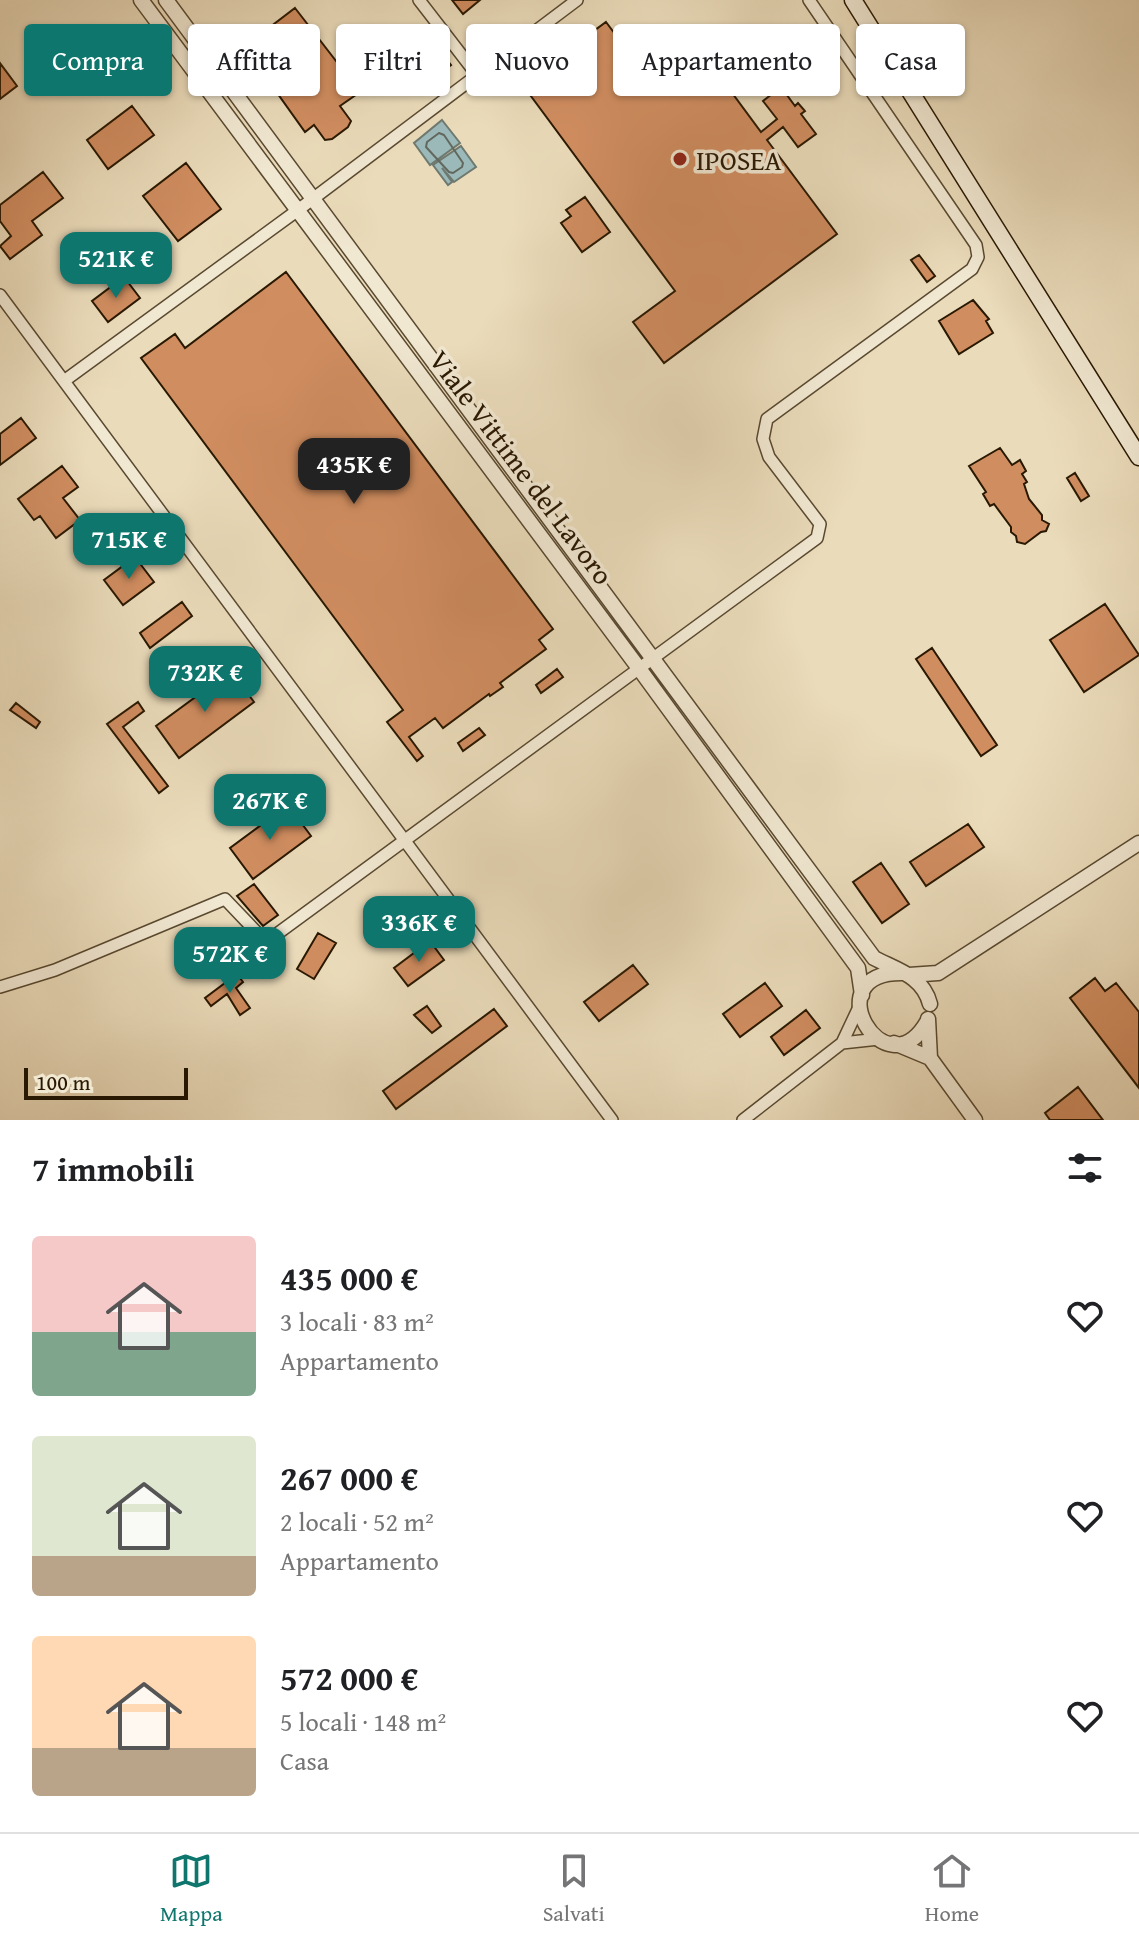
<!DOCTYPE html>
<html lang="it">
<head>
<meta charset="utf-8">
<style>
	body { margin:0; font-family:"Gentium Book Plus",serif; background:#f6f6f6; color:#202124; height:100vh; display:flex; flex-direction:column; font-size:30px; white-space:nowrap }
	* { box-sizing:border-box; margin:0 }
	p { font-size:26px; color:#757577 }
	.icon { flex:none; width:44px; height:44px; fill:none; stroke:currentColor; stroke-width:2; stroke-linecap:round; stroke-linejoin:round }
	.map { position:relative; height:1120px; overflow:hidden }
	.panel { display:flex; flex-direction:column; background:#fff; flex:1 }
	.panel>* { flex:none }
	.banner { position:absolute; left:24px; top:24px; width:1092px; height:72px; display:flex; gap:16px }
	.scale { position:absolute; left:24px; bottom:20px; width:164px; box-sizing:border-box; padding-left:8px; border:4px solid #291802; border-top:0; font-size:22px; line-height:28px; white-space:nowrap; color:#291802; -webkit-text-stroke:6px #f1e8d2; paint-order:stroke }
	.price { position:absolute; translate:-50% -68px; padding:0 18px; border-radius:16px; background:#0f766e; color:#fff; font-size:26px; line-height:52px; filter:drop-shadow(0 2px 4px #0008) }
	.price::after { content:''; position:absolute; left:50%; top:48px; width:24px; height:18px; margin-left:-12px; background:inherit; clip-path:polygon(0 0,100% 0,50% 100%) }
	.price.active { background:#222; color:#fff }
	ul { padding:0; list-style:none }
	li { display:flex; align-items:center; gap:24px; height:200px; padding:0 32px }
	li span { display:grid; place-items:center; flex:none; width:224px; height:160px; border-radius:8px; color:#555 }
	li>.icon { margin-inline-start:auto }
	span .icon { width:96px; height:96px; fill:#fffc; stroke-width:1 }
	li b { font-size:34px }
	h2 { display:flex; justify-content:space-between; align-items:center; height:96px; padding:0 32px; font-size:34px }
	.pill { padding:0 28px; border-radius:8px; background:#fff; box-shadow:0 2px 6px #0004; font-size:28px; line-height:72px }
	.pill.active { background:#0f766e; color:#fff }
	.menu { display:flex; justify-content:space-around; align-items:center; height:112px; border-top:2px solid #e0e0e0; background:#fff; font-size:22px; color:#757577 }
	.menu a { display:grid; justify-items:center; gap:4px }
	.menu .active { color:#0f766e }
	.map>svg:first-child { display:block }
	.water { fill:#9cb9ba; stroke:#6e7970; stroke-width:2 }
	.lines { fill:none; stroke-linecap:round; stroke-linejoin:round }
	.shore { stroke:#62685e; stroke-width:2 }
	.building { fill:#d08d60; stroke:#291802; stroke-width:2 }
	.minor-casing { stroke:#594930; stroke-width:14 }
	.tertiary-casing { stroke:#594930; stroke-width:17 }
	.secondary-casing { stroke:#291802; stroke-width:19 }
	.minor { stroke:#f1e8d2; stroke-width:11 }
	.tertiary { stroke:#f1e8d2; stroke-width:14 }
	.secondary { stroke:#f1e8d2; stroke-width:16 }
	.poi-dot { fill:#8f2418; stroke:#f1e8d2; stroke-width:3 }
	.labels { text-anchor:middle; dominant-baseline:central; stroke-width:7; stroke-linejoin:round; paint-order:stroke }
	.poi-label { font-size:28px; fill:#291802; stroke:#f1e8d2; text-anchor:start }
	.street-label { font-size:28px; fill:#291802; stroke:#f1e8d2 }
</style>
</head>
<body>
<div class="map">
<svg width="1139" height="1120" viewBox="0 0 1139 1120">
	<rect width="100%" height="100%" fill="#eadbba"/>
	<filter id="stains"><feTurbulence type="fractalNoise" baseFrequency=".0025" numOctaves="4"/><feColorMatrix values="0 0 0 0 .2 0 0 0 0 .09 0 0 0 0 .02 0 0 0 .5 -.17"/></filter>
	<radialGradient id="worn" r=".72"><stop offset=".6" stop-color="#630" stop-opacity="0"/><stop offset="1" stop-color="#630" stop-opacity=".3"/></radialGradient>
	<path class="water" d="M442,120L460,143L430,165L414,143Z
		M461,146L476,167L454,182L442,168L452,182L448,185L433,165Z"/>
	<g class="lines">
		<path class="shore" d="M439,133L444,135L463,163L462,167L453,173L449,172L426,147L427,142Z"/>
	</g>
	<path class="building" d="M452,0H480L463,14Z
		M295,8L360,92L340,106L351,121L348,127L332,139L325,140L314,125L305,132L253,59L246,64L243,60L230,70L224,62Z
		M606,22L643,71L690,36L761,132L777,119L763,101L781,87L795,106L798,103L805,111L801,114L816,134L798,147L783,127L767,140L837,234L664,363L633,322L675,291L522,84Z
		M440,51L451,65L443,71L432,56Z
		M0,63L17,86L0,99Z
		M132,106L154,135L108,169L87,140Z
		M186,163L221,209L178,241L143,196Z
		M43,172L63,198L32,221L42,235L10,259L0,246L11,236L0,221V205Z
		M585,197L610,232L582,252L561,223L571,216L566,210Z
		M919,255L935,276L927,282L911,260Z
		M286,272L553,629L539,640L546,649L500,683L503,687L490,696L489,694L443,728L435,718L409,737L423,756L417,761L387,722L403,710L141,358L175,334L185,348Z
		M124,277L140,298L108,322L92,301Z
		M973,300L989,319L986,321L993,333L959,354L939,321Z
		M21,418L36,438L0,465V434Z
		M1000,448L1012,465L1020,460L1026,471L1022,474L1027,482L1024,484L1029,499L1042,515V520L1049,524L1046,531L1041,532L1025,544L1017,542L1016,536L1011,532V527L994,504L990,506L983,494L986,492L969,466Z
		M62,466L78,487L63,498L80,520L56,538L40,516L34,520L18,499Z
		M1075,473L1089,496L1081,501L1067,478Z
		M135,557L154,582L123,605L104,580Z
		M182,602L192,616L150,648L140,633Z
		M1105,604L1139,655L1084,692L1050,640Z
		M932,648L997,745L981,756L916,659Z
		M557,669L563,677L541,693L536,685Z
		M231,671L254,702L179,758L156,726Z
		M138,702L144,711L123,727L168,786L159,793L107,724Z
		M16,703L40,722L36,728L10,710Z
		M479,728L485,735L463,751L458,743Z
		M288,805L311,836L253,879L230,848Z
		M968,824L984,847L926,886L910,862Z
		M881,863L909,904L882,923L853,882Z
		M254,884L278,915L263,926L237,896Z
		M318,933L336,943L314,979L297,969Z
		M430,941L444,960L408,986L394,968Z
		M633,965L648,984L599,1021L584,1002Z
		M237,974L243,982L236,988L250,1008L240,1015L227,994L211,1006L205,998Z
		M1095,978L1105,991L1116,983L1139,1012V1088L1070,998Z
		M765,983L782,1006L740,1037L723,1014Z
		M427,1006L441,1026L432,1033L414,1015Z
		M494,1009L507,1026L396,1109L383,1091Z
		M806,1010L820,1028L784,1055L771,1037Z
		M1078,1087L1103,1120H1050L1045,1113Z"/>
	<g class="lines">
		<g class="minor-casing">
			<path id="minor" d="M419,0L477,75
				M0,295L612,1120
				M64,381L298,210L577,0
				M0,987L55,970L225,899L266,942L817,538L820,524L769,457L763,439L767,419L972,269L978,257L976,245L809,0
				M842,1043L879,1039
				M743,1120L842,1043L859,1007"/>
		</g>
		<g class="tertiary-casing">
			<path id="tertiary" d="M141,0L638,667L858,968L862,995
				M166,0L874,958C897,970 923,976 930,1004
				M901,973C814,973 885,1094 927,1022
				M909,975L938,973L1139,843
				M928,1019L930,1058
				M894,1043L930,1058
				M930,1058L975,1120"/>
		</g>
		<g class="secondary-casing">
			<path id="secondary" d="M853,0L1139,457"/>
		</g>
		<use href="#minor" class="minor"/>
		<use href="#tertiary" class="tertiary"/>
		<use href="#secondary" class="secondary"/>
	</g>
	<circle class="poi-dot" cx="680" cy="159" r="8"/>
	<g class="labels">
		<g class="poi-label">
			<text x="696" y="159">IPOSEA</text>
		</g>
		<g class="street-label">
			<text transform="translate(522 467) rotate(53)">Viale Vittime del Lavoro</text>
		</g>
	</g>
	<rect width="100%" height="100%" filter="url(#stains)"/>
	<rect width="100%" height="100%" fill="url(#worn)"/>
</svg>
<div class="scale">100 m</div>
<b class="price" style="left:116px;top:300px">521K €</b>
<b class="price active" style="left:354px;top:506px">435K €</b>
<b class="price" style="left:129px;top:581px">715K €</b>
<b class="price" style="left:205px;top:714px">732K €</b>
<b class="price" style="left:270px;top:842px">267K €</b>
<b class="price" style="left:419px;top:964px">336K €</b>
<b class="price" style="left:230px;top:995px">572K €</b>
<div class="banner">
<a class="pill active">Compra</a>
<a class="pill">Affitta</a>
<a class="pill">Filtri</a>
<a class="pill">Nuovo</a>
<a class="pill">Appartamento</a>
<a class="pill">Casa</a>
</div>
</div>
<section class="panel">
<h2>7 immobili<svg class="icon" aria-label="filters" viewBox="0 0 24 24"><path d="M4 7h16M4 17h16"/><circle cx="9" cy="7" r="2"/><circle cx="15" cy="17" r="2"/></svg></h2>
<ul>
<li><span style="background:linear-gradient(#f6c9c9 60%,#7fa58c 0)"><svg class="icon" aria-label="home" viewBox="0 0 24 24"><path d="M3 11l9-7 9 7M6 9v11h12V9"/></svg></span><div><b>435 000 €</b><p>3 locali · 83 m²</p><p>Appartamento</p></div><svg class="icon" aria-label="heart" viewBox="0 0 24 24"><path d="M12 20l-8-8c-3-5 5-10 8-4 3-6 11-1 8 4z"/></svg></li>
<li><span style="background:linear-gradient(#dfe7d0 75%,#b9a48a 0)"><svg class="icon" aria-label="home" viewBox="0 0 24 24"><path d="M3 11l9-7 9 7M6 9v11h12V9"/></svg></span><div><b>267 000 €</b><p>2 locali · 52 m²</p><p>Appartamento</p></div><svg class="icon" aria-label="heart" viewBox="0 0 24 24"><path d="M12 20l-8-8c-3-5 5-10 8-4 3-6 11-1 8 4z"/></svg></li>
<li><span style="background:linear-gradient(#ffd9b3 70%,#b9a48a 0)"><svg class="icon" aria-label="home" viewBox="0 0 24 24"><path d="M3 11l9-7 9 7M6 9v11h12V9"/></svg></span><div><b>572 000 €</b><p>5 locali · 148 m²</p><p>Casa</p></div><svg class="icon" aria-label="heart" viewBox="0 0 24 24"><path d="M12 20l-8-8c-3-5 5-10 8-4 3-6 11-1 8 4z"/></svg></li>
</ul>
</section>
<nav class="menu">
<a class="active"><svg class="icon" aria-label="map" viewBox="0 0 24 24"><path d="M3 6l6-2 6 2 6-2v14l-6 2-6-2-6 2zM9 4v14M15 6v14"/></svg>Mappa</a>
<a><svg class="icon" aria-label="saved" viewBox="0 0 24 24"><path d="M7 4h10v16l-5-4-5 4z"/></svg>Salvati</a>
<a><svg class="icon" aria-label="home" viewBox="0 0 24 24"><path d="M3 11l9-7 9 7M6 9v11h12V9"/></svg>Home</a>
</nav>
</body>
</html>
